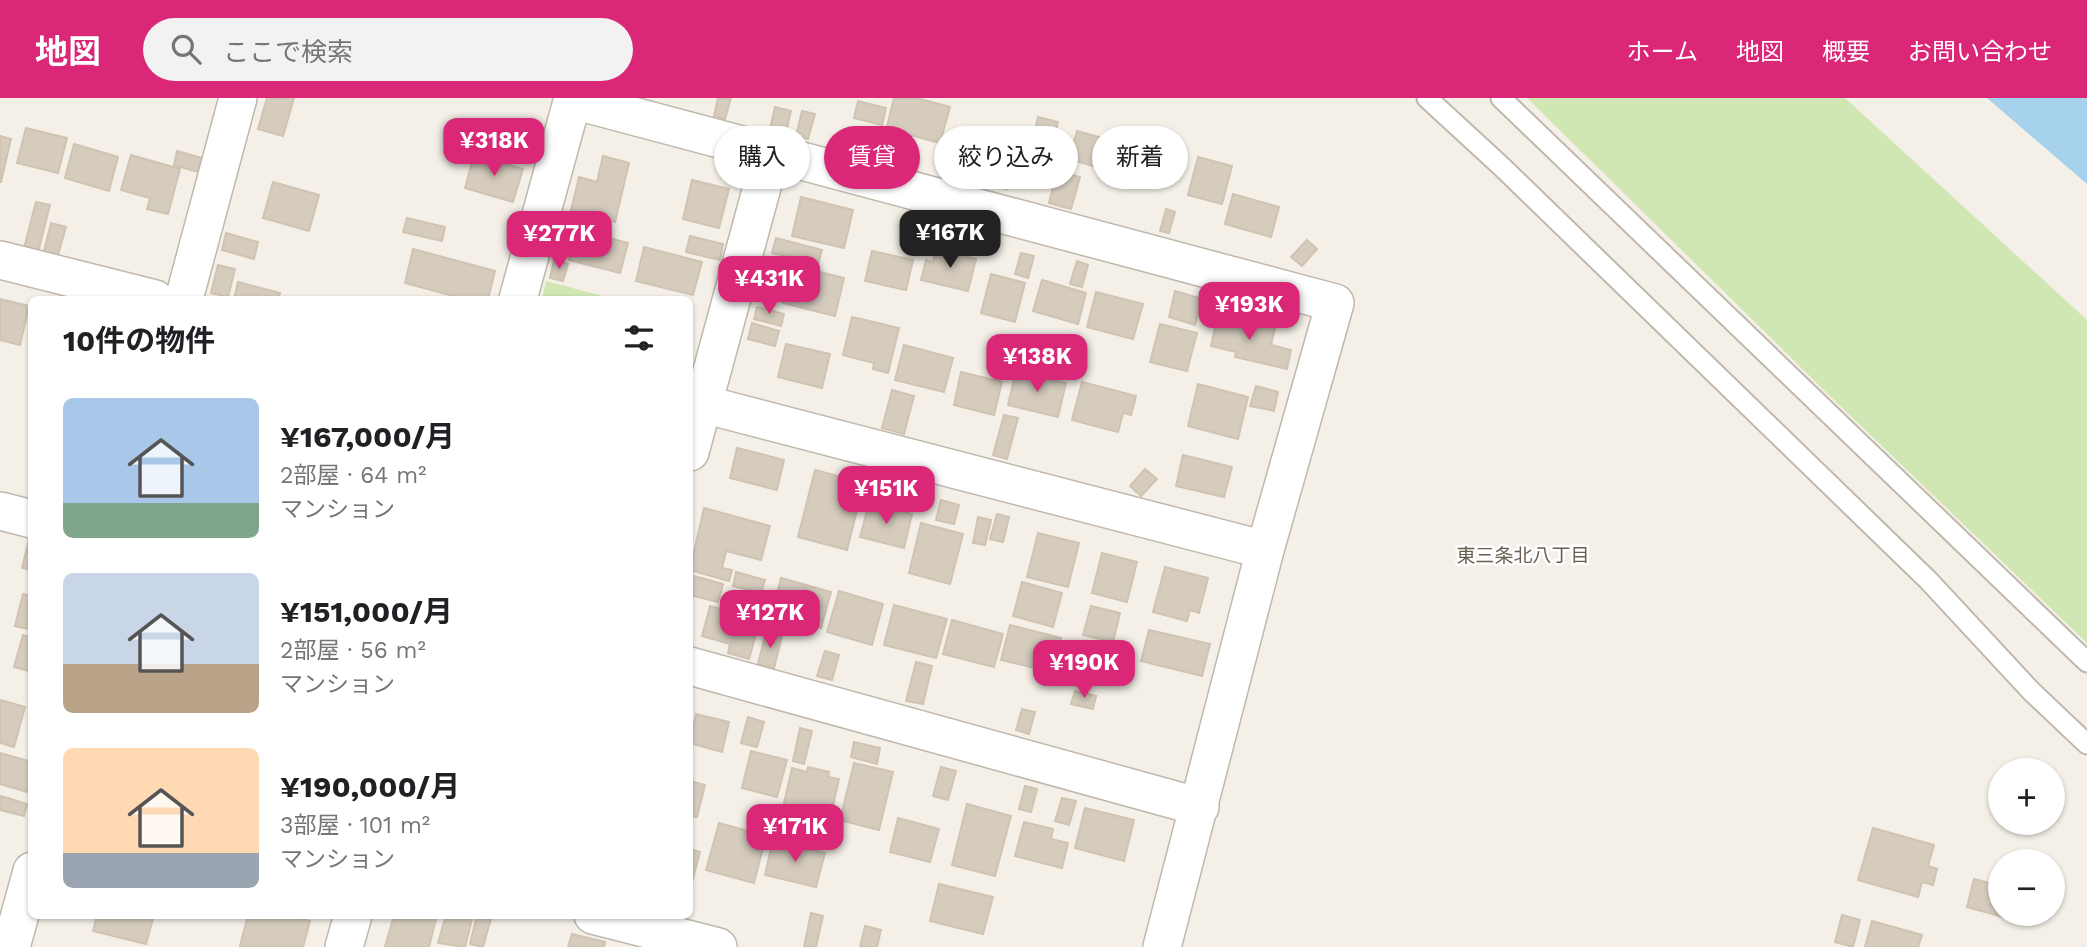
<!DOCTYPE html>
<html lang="ja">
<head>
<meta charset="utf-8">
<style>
	body { margin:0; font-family:"Work Sans","Noto Sans JP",sans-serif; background:#f2f2f2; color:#202124; height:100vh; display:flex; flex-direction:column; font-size:26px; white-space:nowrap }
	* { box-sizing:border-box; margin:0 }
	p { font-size:23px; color:#757577 }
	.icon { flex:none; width:38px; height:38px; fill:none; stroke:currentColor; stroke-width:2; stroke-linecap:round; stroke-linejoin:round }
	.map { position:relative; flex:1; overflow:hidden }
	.panel { position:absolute; left:28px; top:198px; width:665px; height:623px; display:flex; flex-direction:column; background:#fff; border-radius:10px; box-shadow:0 2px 5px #0004 }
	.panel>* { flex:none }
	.top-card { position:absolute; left:714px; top:28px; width:665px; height:63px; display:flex; gap:14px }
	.tools { position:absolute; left:1988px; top:660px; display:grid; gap:14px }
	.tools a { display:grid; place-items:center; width:77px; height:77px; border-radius:50%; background:#fff; box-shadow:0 2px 5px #0004; font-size:35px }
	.price { position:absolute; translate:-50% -60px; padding:0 16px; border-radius:14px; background:#db2777; color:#fff; font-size:23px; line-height:46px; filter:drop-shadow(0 2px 4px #0008) }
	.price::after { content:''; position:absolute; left:50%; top:42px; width:21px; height:16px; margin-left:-10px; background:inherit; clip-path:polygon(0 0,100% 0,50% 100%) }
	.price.current { background:#222; color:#fff }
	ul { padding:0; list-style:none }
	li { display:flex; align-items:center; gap:21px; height:175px; padding:0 35px }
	li span { display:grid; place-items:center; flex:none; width:196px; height:140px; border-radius:10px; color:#555 }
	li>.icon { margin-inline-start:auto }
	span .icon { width:84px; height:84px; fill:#fffc; stroke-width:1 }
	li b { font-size:30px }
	h2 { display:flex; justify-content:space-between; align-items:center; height:84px; padding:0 35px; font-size:30px }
	.tag { padding:0 24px; border-radius:32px; background:#fff; box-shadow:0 2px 5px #0004; font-size:24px; line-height:63px }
	.tag.current { background:#db2777; color:#fff }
	header { display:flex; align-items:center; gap:42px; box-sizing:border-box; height:98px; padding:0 35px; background:#db2777; color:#fff }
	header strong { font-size:33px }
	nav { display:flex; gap:38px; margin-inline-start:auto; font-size:24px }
	.search { width:490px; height:63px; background:#f2f2f2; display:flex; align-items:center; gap:18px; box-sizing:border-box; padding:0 24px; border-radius:38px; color:#757577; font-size:26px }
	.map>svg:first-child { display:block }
	.green { fill:#d0e6b3 }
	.water { fill:#a7d2ee }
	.building { fill:#d5ccbe; stroke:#d0c3b2; stroke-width:2 }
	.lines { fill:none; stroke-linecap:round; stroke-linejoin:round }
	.lane-casing { stroke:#bfb8ab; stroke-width:23 }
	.street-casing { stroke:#bfb8ab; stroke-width:40 }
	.lane { stroke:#fff; stroke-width:19 }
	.street { stroke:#fff; stroke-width:37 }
	.labels { text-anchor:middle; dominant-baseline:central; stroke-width:5; stroke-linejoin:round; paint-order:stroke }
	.neighbourhood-label { font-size:19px; fill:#695e4f; stroke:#fff }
</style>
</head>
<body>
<header>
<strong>地図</strong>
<div class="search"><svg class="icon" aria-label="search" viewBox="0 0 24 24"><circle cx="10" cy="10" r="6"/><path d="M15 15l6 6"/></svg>ここで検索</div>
<nav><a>ホーム</a><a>地図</a><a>概要</a><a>お問い合わせ</a></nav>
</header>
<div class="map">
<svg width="2087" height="849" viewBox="0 0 2087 849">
	<rect width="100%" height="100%" fill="#f4f0e8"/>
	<path class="green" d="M1527,0H1845L2087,222V545L1832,300Z
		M546,183L614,201H542Z"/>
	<path class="water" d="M1987,0H2087V86Z"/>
	<path class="building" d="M267,0H294L283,38L258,31Z
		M718,0H731L725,21L714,18Z
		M894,0H917L950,9L940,45L910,37L903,63L880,57Z
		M858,3L886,10L882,27L854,20Z
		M775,9L791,13L786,34L770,31Z
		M802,13L815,16L808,41L796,38Z
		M1038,19L1058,24L1049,61L1029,56Z
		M26,30L67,40L58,75L17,65Z
		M1077,33L1143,51L1135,80L1069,61Z
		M476,34L508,43L505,53L473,45Z
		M0,38L11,41L1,84H0Z
		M953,40L1016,56L1007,91L944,75Z
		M74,46L118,59L109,93L65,80Z
		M177,53L202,60L198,74L174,67Z
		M131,57L180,71L168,116L147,111L150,100L121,92Z
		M474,57L523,71L513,104L465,90Z
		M603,58L629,65L615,124L571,112L579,79L597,84Z
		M1198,59L1232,68L1222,106L1188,97Z
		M1057,73L1080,79L1071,111L1049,105Z
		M692,82L729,91L719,130L683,121Z
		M273,84L319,97L309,133L263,120Z
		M1233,96L1279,109L1271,139L1225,126Z
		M801,99L853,112L844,150L792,138Z
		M36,104L50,107L38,154L24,150Z
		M1166,111L1175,114L1169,135L1160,133Z
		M407,120L445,129L442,143L403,134Z
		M51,125L66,129L57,160L43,157Z
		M953,129L988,138L984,154L949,145Z
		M577,132L628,145L620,175L569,162Z
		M226,135L258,144L254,161L222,152Z
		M690,138L723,146L720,162L686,154Z
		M776,140L822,152L818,166L772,155Z
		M1307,142L1317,151L1302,168L1291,159Z
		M644,149L702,164L693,197L636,183Z
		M936,150L976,161L968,193L921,182L926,162L933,164Z
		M413,151L495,173L488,201H465L405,185Z
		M872,153L913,162L906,192L865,183Z
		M1021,155L1034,158L1028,180L1015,176Z
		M554,162L568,166L563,183L550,180Z
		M1077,163L1088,167L1082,189L1070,186Z
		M218,167L235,171L228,199L211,195Z
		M792,167L844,180L835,218L783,205Z
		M991,176L1025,185L1015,224L981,215Z
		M1042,182L1086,195L1078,226L1033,213Z
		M238,184L280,195L278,201H234Z
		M1175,193L1202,201L1195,227L1169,219Z
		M1096,194L1143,206L1133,241L1087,229Z
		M0,201L29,208L20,247L0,242Z
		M757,209L784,216L781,228L754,221Z
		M1218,216L1275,230L1271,247L1291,252L1287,271L1235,259L1236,254L1211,248Z
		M852,219L899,230L888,275L873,271L874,265L843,257Z
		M752,225L779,233L775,248L748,241Z
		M1160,226L1197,235L1187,273L1150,264Z
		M786,246L830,256L822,290L778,279Z
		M904,247L953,260L944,294L895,282Z
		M1016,273L1066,285L1058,319L1008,307Z
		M961,274L1002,284L994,317L954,307Z
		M1082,284L1136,298L1131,317L1123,315L1118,334L1072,322Z
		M1198,286L1248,299L1238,341L1188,328Z
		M1256,288L1278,294L1274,313L1250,308Z
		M892,292L914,298L904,336L882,330Z
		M1004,317L1018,320L1007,361L993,357Z
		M737,350L784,362L777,392L730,380Z
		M1183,357L1232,369L1224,399L1176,388Z
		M1145,371L1157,381L1141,398L1130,388Z
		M815,372L864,385L847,452L798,439Z
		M941,402L959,407L954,426L936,422Z
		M869,405L912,416L904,450L860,439Z
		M704,410L770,428L761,462L726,453L722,470L732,472L729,483L690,472Z
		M997,416L1009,419L1003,444L990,441Z
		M978,419L991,422L985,447L973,445Z
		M921,425L963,436L950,486L909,475Z
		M1038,435L1079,445L1068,489L1027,479Z
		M29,441L32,442V472L22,470Z
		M1102,455L1137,464L1127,504L1092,495Z
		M1165,469L1208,480L1199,515L1190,512L1187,523L1153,514Z
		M736,474L765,482L761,495L733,488Z
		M690,477L723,486L718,504L690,497Z
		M781,480L831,494L821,530L772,516Z
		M1022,484L1062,495L1053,529L1013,518Z
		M839,493L883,506L872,547L827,534Z
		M23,496L32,498V532L15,528Z
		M894,507L947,521L936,560L884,547Z
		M710,508L760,522L749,561L728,555L730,546L702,538Z
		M1091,508L1120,515L1113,544L1083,537Z
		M952,522L1003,536L994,569L943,556Z
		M1010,527L1061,540L1052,574L1001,562Z
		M1149,532L1210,546L1202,578L1141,563Z
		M766,534L782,538L774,570L758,566Z
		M23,537L32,539V574L14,569Z
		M825,553L839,557L832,582L817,578Z
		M1078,557L1109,564L1105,584L1074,578Z
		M916,564L932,568L923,606L906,603Z
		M1075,593L1096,598L1093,611L1071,606Z
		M0,602L25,609L14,649L0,645Z
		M1022,611L1035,614L1029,636L1016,632Z
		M696,616L729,624L722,654L690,645Z
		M748,619L764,624L757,649L741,645Z
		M800,630L812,633L804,666L793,663Z
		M854,644L880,650L877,666L851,659Z
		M751,653L787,662L777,699L742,690Z
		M0,655L32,664V678L27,694L0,686Z
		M854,665L893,674L879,732L840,722Z
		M808,669L829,674L828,679L839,681L830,721L783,710L792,670L807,674Z
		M941,669L956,673L948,702L933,698Z
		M690,683L705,687L697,719L690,718Z
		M1025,688L1037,691L1031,714L1019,711Z
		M1,698L27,706L24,718L0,712Z
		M1062,700L1076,703L1069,727L1055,723Z
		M967,706L1011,718L995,778L952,767Z
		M1085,710L1134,722L1124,763L1075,750Z
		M898,720L939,731L930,764L890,754Z
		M1024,724L1053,731L1051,741L1068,745L1062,770L1015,758Z
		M719,725L766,738L754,785L706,772Z
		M1873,730L1934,747L1928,768L1937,771L1933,787L1922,784L1918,799L1858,782Z
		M773,742L825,755L816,789L765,777Z
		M690,751L700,754L692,784H690Z
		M1974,781L2000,788V816H2027L2025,825L1967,809Z
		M939,786L993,799L983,836L930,823Z
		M811,815L823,818L816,849H804Z
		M97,817H154L146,846L93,833Z
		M248,817H289L310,823L303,849L240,848Z
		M394,817H437L429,849H385Z
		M446,817H473L465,849L438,845Z
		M477,817H492L483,849L470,846Z
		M1842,817L1860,822L1853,849L1835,844Z
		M1872,823L1922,837L1918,849H1865Z
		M865,828L881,832L877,849H860Z
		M572,836L605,844L604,849H568Z"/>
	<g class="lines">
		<g class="lane-casing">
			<path id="lane" d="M1427,0L1501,68L1929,483L2031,593L2087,646
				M1501,0L2087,564"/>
		</g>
		<g class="street-casing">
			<path id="street" d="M573,2L1335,205L1265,452L1162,849
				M0,162L155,201
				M184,201L238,0
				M518,201L573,0
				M703,306L1265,452
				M690,354L771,56
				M0,413L32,421
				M690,568L1200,709
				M593,817L718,849
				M11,849L32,773
				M344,849L353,817"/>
		</g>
		<use href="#lane" class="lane"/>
		<use href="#street" class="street"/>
	</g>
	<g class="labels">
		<g class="neighbourhood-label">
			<text x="1523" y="457">東三条北八丁目</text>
		</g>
	</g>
</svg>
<div class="tools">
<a>+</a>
<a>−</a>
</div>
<b class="price" style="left:494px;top:80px">¥318K</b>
<b class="price current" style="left:950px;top:172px">¥167K</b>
<b class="price" style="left:559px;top:173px">¥277K</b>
<b class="price" style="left:769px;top:218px">¥431K</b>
<b class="price" style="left:1249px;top:244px">¥193K</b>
<b class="price" style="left:1037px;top:296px">¥138K</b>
<b class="price" style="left:886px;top:428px">¥151K</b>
<b class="price" style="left:770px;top:552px">¥127K</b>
<b class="price" style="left:1084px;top:602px">¥190K</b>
<b class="price" style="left:795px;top:766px">¥171K</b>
<div class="top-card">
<a class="tag">購入</a>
<a class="tag current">賃貸</a>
<a class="tag">絞り込み</a>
<a class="tag">新着</a>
</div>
<section class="panel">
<h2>10件の物件<svg class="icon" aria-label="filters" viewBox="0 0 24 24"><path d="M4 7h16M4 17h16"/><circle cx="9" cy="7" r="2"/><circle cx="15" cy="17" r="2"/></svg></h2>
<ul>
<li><span style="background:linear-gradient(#a9c7e8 75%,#7fa58c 0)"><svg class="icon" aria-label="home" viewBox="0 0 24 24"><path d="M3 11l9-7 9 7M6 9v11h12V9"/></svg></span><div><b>¥167,000/月</b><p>2部屋 · 64 m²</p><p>マンション</p></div></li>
<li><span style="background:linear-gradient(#c9d6e8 65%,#b9a48a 0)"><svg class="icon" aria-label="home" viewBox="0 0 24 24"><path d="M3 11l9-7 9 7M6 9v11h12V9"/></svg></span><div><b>¥151,000/月</b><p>2部屋 · 56 m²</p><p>マンション</p></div></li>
<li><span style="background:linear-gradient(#ffd9b3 75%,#9aa5b1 0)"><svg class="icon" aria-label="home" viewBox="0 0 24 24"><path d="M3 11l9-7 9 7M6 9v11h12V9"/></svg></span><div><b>¥190,000/月</b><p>3部屋 · 101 m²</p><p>マンション</p></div></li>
</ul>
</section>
</div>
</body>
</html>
